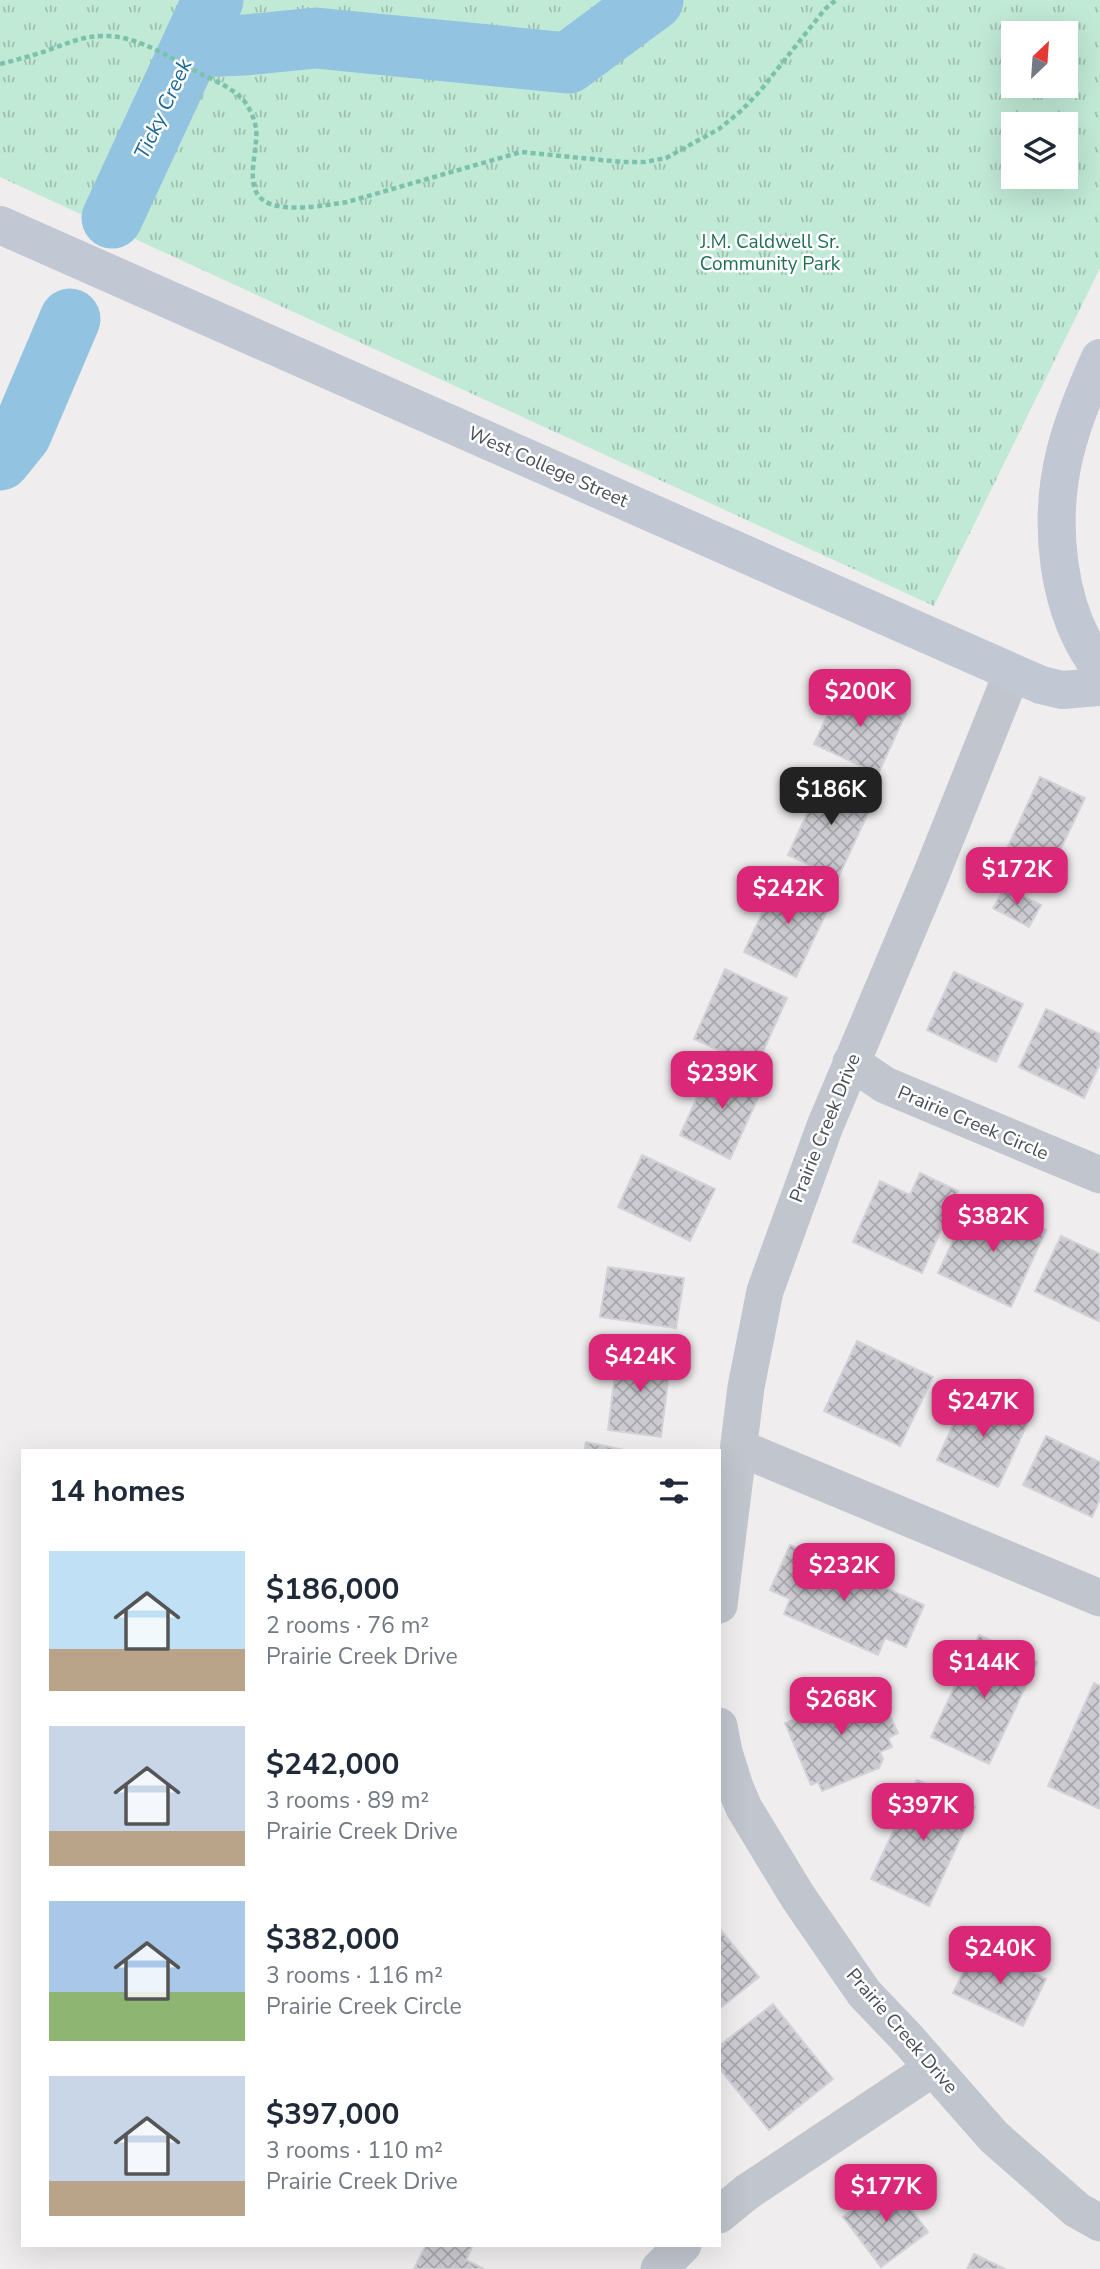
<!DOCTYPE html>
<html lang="en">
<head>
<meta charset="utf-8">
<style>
	body { margin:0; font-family:"Nunito Sans",sans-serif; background:#f2f2f3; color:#1f2937; height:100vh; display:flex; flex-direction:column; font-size:26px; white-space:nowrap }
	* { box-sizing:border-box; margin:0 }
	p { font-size:23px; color:#747a83 }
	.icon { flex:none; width:38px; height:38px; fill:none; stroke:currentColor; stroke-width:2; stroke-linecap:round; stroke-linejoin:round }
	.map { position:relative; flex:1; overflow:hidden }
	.drawer { position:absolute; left:21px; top:1449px; width:700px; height:798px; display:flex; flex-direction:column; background:#fff; border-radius:0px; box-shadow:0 7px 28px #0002 }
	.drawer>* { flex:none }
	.needle { width:46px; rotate:25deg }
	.controls { position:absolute; left:1001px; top:21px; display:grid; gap:14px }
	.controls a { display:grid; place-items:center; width:77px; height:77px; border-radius:0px; background:#fff; box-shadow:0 7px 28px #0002; font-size:35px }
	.price { position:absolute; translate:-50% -60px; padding:0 16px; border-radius:14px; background:#db2777; color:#fff; font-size:23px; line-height:46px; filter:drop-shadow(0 2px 4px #0008) }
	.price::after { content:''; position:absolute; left:50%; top:42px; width:21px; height:16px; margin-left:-10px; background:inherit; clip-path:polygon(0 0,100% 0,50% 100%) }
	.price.active { background:#222; color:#fff }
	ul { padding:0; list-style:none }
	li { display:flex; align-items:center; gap:21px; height:175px; padding:0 28px }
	li span { display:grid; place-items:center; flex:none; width:196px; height:140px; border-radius:0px; color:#555 }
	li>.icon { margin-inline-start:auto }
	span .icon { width:84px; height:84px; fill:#fffc; stroke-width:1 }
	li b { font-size:30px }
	h2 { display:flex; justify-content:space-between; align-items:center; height:84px; padding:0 28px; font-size:30px }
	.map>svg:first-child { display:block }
	.grass { fill:url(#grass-tufts); fill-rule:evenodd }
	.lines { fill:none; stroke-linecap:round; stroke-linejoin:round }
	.river { stroke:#92c3e0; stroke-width:61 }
	.building { fill:url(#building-cross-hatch); stroke:#d2d2d8; stroke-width:2 }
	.path { stroke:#7cc2ab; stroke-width:4.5; stroke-dasharray:5 3.5; stroke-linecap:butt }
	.street { stroke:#c0c5ce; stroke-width:37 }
	.secondary { stroke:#c2c7d4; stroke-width:38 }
	.labels { text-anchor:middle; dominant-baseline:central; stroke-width:5; stroke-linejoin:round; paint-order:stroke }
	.park-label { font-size:19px; fill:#217056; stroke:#fff }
	.street-label { font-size:19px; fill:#484d58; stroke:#fff }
	.water-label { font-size:21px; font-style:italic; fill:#1d6896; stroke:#fff }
</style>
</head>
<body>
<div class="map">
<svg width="1100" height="2269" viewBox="0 0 1100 2269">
	<defs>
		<pattern id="grass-tufts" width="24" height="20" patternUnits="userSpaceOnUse" patternTransform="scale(1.75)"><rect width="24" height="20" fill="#c0e9d6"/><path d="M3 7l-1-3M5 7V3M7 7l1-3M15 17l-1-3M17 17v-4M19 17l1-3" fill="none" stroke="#9ebfb0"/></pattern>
		<pattern id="building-cross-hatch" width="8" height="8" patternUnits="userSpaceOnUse" patternTransform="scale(1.75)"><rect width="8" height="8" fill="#cbcbd1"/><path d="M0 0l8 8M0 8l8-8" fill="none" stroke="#a7a7ac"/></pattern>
	</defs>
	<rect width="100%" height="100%" fill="#efeded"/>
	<path class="grass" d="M0,0H1100V268L934,606L0,177ZM1013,33H1066V86H1013ZM1013,124H1066V177H1013Z"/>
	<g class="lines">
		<path class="river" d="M193,47L245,45L316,38L568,63L653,0
			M112,218L213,0
			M0,460L21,434L70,319"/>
	</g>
	<path class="building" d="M842,684L906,713L878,774L814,744Z
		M825,775L875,798L838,878L788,855Z
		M1040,777L1085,798L1043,886L999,866Z
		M780,875L832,900L796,977L744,952Z
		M1005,887L1041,905L1029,927L993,908Z
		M725,969L787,998L756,1067L694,1039Z
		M954,972L1023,1004L996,1062L927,1030Z
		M1046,1009L1100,1034V1063L1084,1098L1019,1067Z
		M713,1063L763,1087L730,1159L680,1135Z
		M642,1155L715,1189L690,1241L618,1207Z
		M920,1173L958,1191L922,1273L853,1242L880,1181L910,1195Z
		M999,1208L1046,1230L1011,1307L938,1273L968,1209L993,1221Z
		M1061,1236L1100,1254V1322L1035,1291Z
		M608,1267L684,1278L676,1328L600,1317Z
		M857,1341L933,1377L900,1446L824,1411Z
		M618,1350L671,1357L661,1437L608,1430Z
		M969,1390L1030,1418L998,1487L937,1460Z
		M1046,1436L1100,1462V1499L1092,1517L1023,1485Z
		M586,1442L629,1451H584Z
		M790,1545L924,1605L906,1647L885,1638L878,1655L784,1614L790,1599L770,1590Z
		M979,1635L1037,1662L989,1764L931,1737Z
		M1094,1683L1100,1686V1809L1048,1786Z
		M847,1687L855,1691L859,1699L867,1695L872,1706L883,1701L898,1733L888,1738L892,1747L880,1752L883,1759L879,1768L822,1791L818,1782L811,1785L785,1723L796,1719L792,1709Z
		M917,1780L975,1807L929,1906L871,1879Z
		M719,1928L759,1977L719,2009Z
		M976,1946L1046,1979L1023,2026L953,1993Z
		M773,2004L833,2079L769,2130L719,2068V2046Z
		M890,2181L928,2232L881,2267L843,2217Z
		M426,2245H473L466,2260L484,2269H414Z
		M974,2254L1005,2269H967Z"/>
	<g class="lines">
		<path class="path" d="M0,64C16,60 31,56 46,51C66,44 82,36 103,36C136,35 169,57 197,72C211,79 227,85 239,96C248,103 254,117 256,128C259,148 243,186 263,200C282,214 326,205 347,202L521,152L622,162H645L666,158L719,129L742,110L760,91L825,9L836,0"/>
		<path class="street" d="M851,1062L885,1085L1100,1175
			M740,1448L1100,1598
			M719,1605L746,1387L765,1291L825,1126L931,875L1012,673
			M719,1726L724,1752L735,1787L744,1808L798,1897L864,1993L906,2037L994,2137L1077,2210L1100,2223
			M719,2215L747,2192L933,2068
			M659,2269L683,2245"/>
		<path class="secondary" d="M0,225L1041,685L1062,690L1100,687
			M1100,358C1086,389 1073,420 1065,453C1048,522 1056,611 1100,668"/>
	</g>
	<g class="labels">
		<g class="park-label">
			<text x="770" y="242">J.M. Caldwell Sr.<tspan x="770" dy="22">Community Park</tspan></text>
		</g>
		<g class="street-label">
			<text transform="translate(548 467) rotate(24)">West College Street</text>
			<text transform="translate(973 1123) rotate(23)">Prairie Creek Circle</text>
			<text transform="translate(825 1128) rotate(-68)">Prairie Creek Drive</text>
			<text transform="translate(902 2031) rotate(49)">Prairie Creek Drive</text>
		</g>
		<g class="water-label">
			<text transform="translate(163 109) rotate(-65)">Ticky Creek</text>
		</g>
	</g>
</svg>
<div class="controls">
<a><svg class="needle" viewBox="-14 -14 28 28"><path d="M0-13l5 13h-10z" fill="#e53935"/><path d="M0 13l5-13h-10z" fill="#747a83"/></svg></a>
<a><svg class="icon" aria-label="layers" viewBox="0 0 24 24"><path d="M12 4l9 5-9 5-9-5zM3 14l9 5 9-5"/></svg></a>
</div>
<b class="price" style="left:860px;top:729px">$200K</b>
<b class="price active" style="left:831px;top:827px">$186K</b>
<b class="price" style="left:1017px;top:907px">$172K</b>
<b class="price" style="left:788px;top:926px">$242K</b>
<b class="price" style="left:722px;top:1111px">$239K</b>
<b class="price" style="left:993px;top:1254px">$382K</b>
<b class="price" style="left:640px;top:1394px">$424K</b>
<b class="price" style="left:983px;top:1439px">$247K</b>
<b class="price" style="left:844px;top:1603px">$232K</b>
<b class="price" style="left:984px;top:1700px">$144K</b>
<b class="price" style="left:841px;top:1737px">$268K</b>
<b class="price" style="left:923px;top:1843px">$397K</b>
<b class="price" style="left:1000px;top:1986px">$240K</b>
<b class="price" style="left:886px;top:2224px">$177K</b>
<section class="drawer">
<h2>14 homes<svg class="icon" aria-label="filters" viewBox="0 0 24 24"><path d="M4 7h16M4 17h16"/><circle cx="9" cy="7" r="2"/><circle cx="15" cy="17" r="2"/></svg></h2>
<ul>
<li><span style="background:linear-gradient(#bfe0f5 70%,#b9a48a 0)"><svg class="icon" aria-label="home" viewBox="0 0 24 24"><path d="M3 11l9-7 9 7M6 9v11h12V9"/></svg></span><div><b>$186,000</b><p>2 rooms · 76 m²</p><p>Prairie Creek Drive</p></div></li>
<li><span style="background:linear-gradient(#c9d6e8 75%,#b9a48a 0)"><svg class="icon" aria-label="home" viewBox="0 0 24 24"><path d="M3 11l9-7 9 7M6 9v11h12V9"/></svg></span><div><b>$242,000</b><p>3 rooms · 89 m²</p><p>Prairie Creek Drive</p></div></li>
<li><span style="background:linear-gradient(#a9c7e8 65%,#8fb573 0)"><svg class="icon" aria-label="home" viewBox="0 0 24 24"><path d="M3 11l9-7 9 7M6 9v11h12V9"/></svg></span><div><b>$382,000</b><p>3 rooms · 116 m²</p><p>Prairie Creek Circle</p></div></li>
<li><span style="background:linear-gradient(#c9d6e8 75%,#b9a48a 0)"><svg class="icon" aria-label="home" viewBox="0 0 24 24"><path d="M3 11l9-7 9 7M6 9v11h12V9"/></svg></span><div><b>$397,000</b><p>3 rooms · 110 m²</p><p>Prairie Creek Drive</p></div></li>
</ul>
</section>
</div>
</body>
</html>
